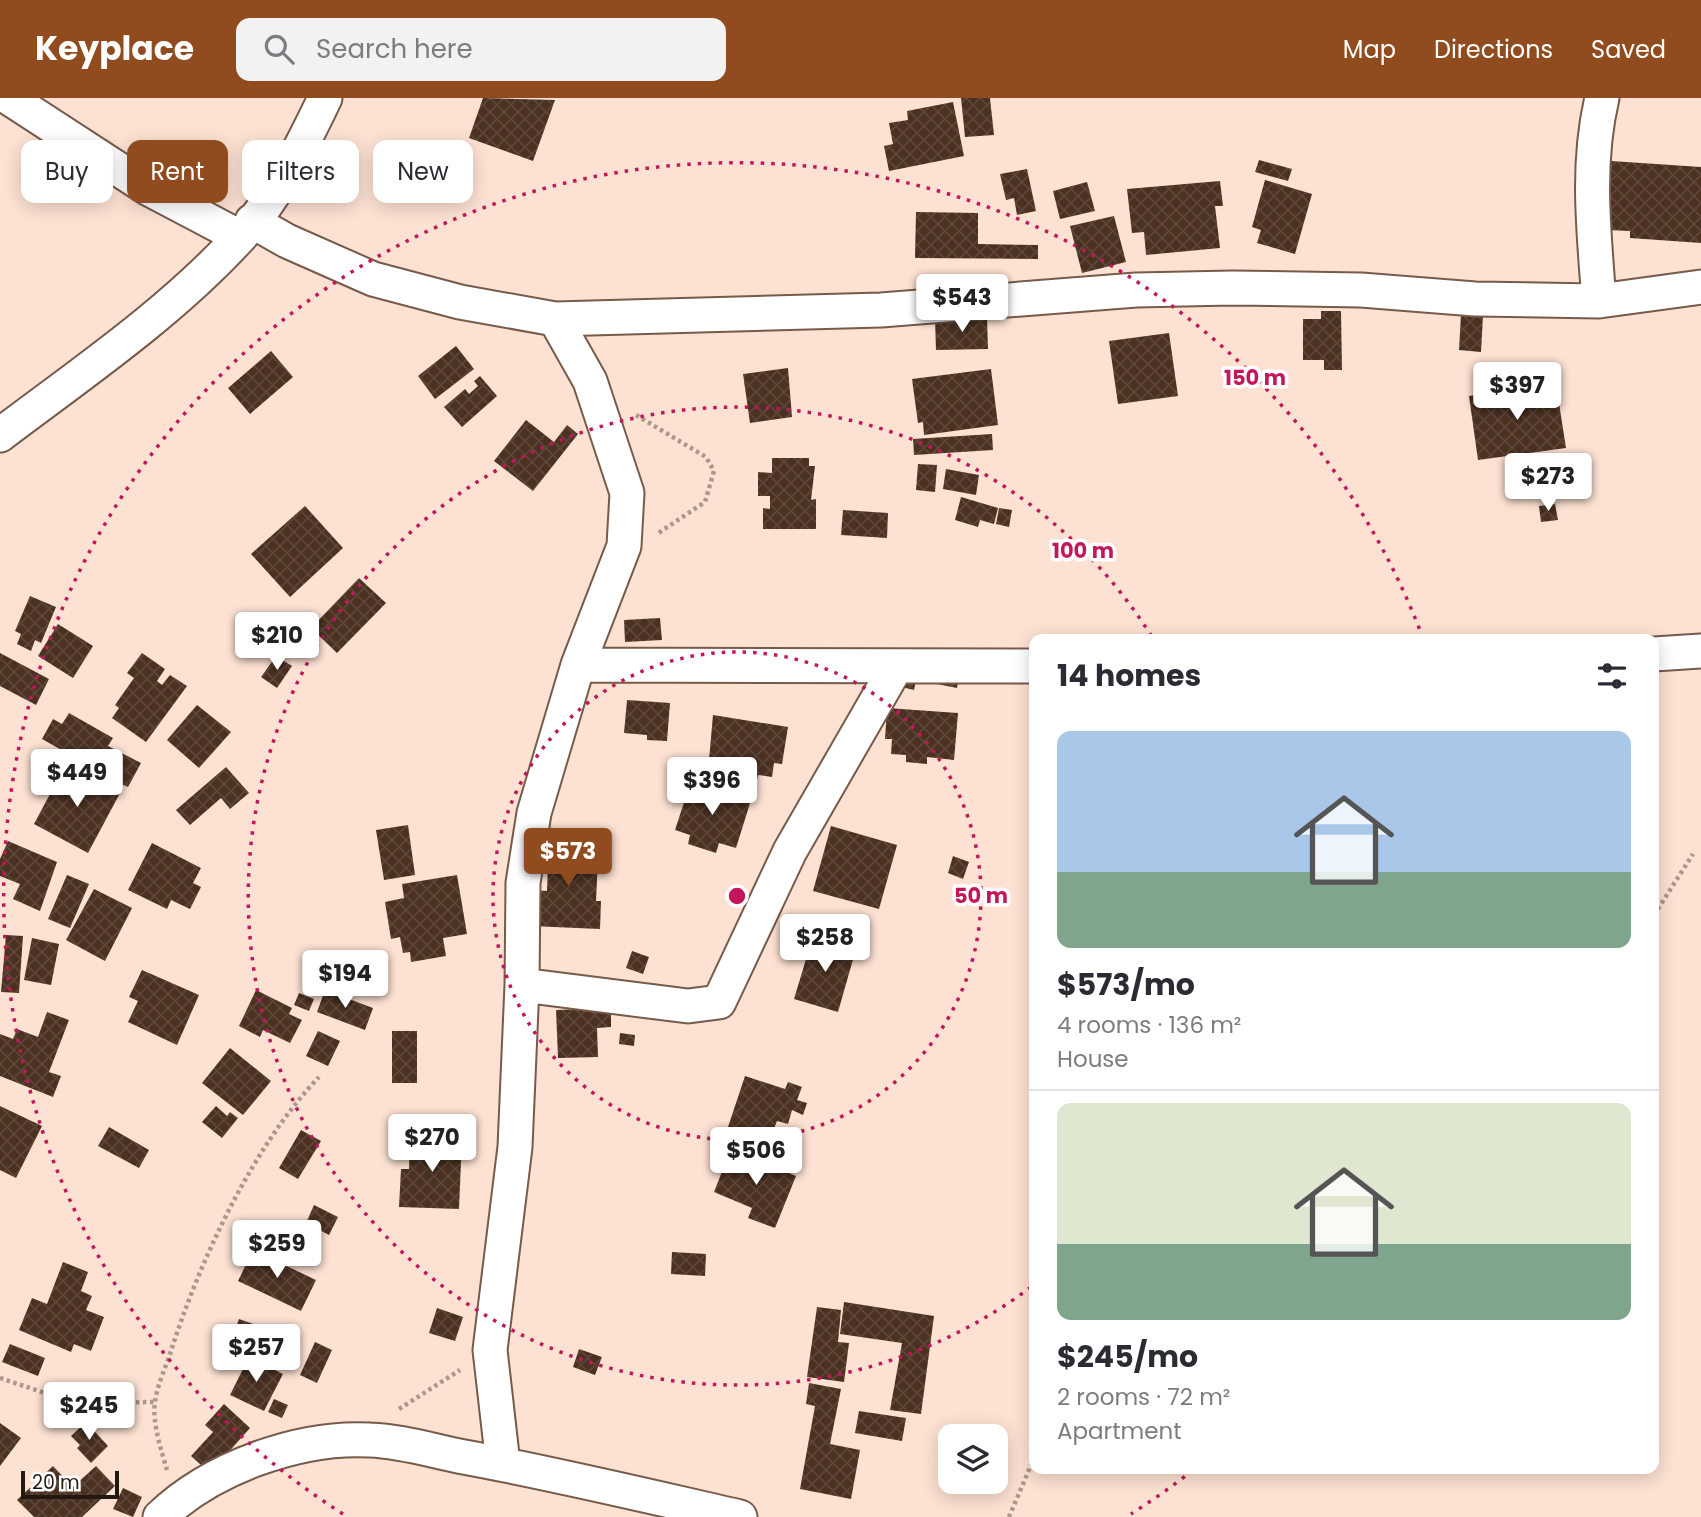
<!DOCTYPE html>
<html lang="en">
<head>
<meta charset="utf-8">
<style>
	body { margin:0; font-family:Poppins,sans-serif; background:#f2f2f3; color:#2b2b33; height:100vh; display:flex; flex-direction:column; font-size:26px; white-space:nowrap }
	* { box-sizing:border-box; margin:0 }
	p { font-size:23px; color:#7c7c81 }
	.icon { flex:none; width:38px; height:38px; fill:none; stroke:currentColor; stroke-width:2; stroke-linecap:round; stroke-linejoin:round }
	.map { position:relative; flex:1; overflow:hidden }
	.drawer { position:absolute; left:1029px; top:536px; width:630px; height:840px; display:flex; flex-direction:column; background:#fff; border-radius:14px; box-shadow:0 4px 18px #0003 }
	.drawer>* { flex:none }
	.banner { position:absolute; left:21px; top:42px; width:665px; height:63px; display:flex; gap:14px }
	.tools { position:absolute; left:938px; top:1326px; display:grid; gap:14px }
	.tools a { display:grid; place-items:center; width:70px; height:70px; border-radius:14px; background:#fff; box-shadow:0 4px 18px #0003; font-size:35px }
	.scale { position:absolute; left:21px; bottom:18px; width:98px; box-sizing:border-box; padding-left:7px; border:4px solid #231811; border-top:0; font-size:19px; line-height:24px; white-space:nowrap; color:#231811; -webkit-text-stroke:5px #fff; paint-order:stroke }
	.price { position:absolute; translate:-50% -60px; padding:0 16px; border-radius:7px; background:#fff; color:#222; font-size:23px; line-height:46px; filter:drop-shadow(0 2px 4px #0008) }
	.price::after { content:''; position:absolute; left:50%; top:42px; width:21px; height:16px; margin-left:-10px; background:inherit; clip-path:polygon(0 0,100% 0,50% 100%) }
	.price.current { background:#904c1e; color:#fff }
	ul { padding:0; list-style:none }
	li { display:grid; align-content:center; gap:14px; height:371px; padding:0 28px }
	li+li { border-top:2px solid #e1e1e2 }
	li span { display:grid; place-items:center; height:217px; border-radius:14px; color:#555 }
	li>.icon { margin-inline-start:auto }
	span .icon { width:126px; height:126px; fill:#fffc; stroke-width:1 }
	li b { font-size:30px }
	h2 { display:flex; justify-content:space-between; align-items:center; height:84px; padding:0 28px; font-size:30px }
	.tag { padding:0 24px; border-radius:14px; background:#fff; box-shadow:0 4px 18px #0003; font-size:24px; line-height:63px }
	.tag.current { background:#904c1e; color:#fff }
	header { display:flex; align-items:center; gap:42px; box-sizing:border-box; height:98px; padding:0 35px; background:#904c1e; color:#fff }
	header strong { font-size:33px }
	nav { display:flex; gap:38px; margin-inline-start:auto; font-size:24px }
	.search { width:490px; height:63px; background:#f2f2f3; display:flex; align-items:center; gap:18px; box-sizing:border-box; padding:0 24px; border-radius:14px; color:#7c7c81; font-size:26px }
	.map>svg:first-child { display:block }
	.building { fill:url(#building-cross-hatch) }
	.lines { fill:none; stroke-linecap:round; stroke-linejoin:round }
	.minor-casing { stroke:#765a4a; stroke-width:37 }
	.path { stroke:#ad978b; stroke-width:4.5; stroke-dasharray:3.5 3.5; stroke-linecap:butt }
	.minor { stroke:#fff; stroke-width:33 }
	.ring { fill:none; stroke:#c2185b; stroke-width:3.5; stroke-dasharray:3.5 7 }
	.centre { fill:#c2185b; stroke:#fff; stroke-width:3.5 }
	.ring-label { font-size:21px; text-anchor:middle; font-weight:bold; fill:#c2185b; stroke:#fff; stroke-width:7; stroke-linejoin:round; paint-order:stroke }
</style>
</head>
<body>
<header>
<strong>Keyplace</strong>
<div class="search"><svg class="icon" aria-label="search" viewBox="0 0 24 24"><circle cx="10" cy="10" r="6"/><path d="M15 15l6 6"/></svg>Search here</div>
<nav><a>Map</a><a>Directions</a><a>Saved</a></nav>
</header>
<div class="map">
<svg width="1701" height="1419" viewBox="0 0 1701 1419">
	<defs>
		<pattern id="building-cross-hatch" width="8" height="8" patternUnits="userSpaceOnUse" patternTransform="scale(1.75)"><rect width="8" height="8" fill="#4b3122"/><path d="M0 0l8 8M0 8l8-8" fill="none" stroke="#5c4638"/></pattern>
	</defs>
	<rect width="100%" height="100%" fill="#fde2d3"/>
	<path class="building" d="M483,0L555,2L533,63L469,40Z
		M961,0H990L994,37L965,39Z
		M953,4L964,58L889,73L884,48L893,46L889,25L908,22L907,13Z
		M1259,62L1292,71L1288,83L1255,74Z
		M1611,63L1701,69V145L1630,140V133L1607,132Z
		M1027,71L1036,113L1017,117L1014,100L1006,102L1000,76Z
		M1265,82L1312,96L1295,156L1257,145L1261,132L1252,129Z
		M1220,83L1223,108H1215L1220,150L1146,157L1144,134L1132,135L1127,91Z
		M1087,84L1095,113L1060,121L1053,93Z
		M916,114L978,115V146L1038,147V161L915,160Z
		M1114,118L1126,164L1082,175L1070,128Z
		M1321,213H1341L1342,272H1324V262H1303V221H1321Z
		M1461,216L1483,218L1481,254L1459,252Z
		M987,221L988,251L936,252L935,222Z
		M1169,235L1178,298L1118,306L1109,243Z
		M456,248L474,271L435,301L418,278Z
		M271,253L293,279L250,316L228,290Z
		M788,270L792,319L750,325L743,276Z
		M991,271L998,327L924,337L923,324L918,325L912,281Z
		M480,278L497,298L462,329L444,309L465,291L469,296L478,288L474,283Z
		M1556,286L1566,350L1478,362L1469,298Z
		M526,322L554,344L567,327L578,336L533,393L494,363Z
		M992,336L993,352L914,357L913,341Z
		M772,360H809V368H815L811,402L816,401V431H763V410L770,411V398H758V374L772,375Z
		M918,366L937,367L935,394L916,392Z
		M946,371L979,377L976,397L943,391Z
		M961,399L998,410L994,426L980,422L978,429L955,422Z
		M1555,406L1558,422L1541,424L1539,408Z
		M305,408L343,450L290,499L251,456Z
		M999,410L1012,412L1009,429L996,426Z
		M843,412L888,415L887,440L841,437Z
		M359,480L386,505L337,555L311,530Z
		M30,498L56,509L41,545L35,542L31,553L17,546L21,536L15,533Z
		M660,520L662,542L625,544L624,522Z
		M58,526L93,548L73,580L38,558Z
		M0,555L49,581L36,607L0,588Z
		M142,555L165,571L157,583L162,587L170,577L187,588L146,644L112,620L119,610L115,607L134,580L127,575Z
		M276,558L292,568L277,590L261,579Z
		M935,573L959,578L957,590L932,585Z
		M917,578L914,592L897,588Z
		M627,602L670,605L667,643L647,642V637L624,635Z
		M197,607L231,634L199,670L167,642Z
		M887,610L958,615L954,662L927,659V666L906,664V657L891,656L892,641H885Z
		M69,615L113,640L108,648L141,665L128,689L71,663L74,659L42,641L53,621L62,626Z
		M713,617L788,629L782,666L774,665L772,679L758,677L756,686L708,673Z
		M66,666L120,695L88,755L34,726Z
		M226,669L249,695L230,711L221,700L190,727L176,712Z
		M691,683L751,702L736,750L719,745L716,755L688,746L690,737L675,732Z
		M408,727L415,777L384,782L376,732Z
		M831,728L897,747L879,811L813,793Z
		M549,737L584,739L583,760L598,761L596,803H601L600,831L531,828L532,792L547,793Z
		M8,743L57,764L40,813L13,801L20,786L0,778V761Z
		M152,745L201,770L193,785L201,789L190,811L171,802L167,811L128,792Z
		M953,758L969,764L963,781L948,775Z
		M67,777L89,786L70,830L48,821Z
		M457,777L467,836L443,840L446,858L411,864L410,854L403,855L400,839L391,841L385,804L404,800L402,786Z
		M94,791L132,810L105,863L66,842Z
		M6,837L23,838L19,895L1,894Z
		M813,838L856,851L838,914L794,901Z
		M32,840L59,846L51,887L24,882Z
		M632,853L649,859L643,876L626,870Z
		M142,872L199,897L177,947L128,924L138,903L129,899Z
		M256,892L292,910L289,916L302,922L290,945L263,932L260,939L239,928Z
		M325,892L373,910L365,932L317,914Z
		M299,895L314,901L309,913L294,907Z
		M611,910V929L597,930L598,959L558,960L556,912Z
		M47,914L69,922L49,974L61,978L53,999L0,978V936L13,941L17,931L38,939Z
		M318,933L340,943L328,968L306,958Z
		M392,933H417V985H392Z
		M620,935L635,937L634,948L619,946Z
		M230,950L271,983L243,1017L202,985Z
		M745,978L785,991L788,984L802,989L797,1002L807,1005L803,1017L792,1012L788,1026L777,1023L769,1044L727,1032Z
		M0,1008L42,1028L16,1080L0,1072Z
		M216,1008L227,1018L230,1014L238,1020L222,1040L202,1024Z
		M109,1029L149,1052L139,1070L98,1048Z
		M301,1032L321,1043L298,1081L279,1070Z
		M410,1039L462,1041L459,1111L399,1109L401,1071H409Z
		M731,1051L796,1078L775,1130L748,1120L752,1110L714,1094Z
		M314,1107L338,1119L329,1137L306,1125Z
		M253,1152L316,1182L301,1213L238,1183Z
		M672,1154L706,1156L705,1178L671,1176Z
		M63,1164L88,1174L81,1193L92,1198L86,1212L104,1219L91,1253L74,1246L71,1254L19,1232L32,1200L47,1206Z
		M844,1204L934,1218L921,1316L890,1312L902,1245L840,1236Z
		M817,1209L841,1212L838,1244L849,1245L844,1284L807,1279Z
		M437,1210L463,1219L455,1243L429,1235Z
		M239,1221L256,1227L244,1259L228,1252Z
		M315,1244L332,1252L317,1285L300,1277Z
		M10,1246L45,1260L38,1278L2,1264Z
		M579,1251L602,1259L595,1277L573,1269Z
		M249,1259L283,1276L264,1313L230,1297Z
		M809,1285L841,1291L830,1346L860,1352L851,1401L800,1391L815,1308L806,1306Z
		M274,1301L288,1307L282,1320L268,1314Z
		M224,1306L250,1330L210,1375L191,1358L213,1334L205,1327Z
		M859,1313L906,1320L902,1343L855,1335Z
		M86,1324L108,1348L91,1365L77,1350L80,1347L71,1338Z
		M0,1325L21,1340L0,1368Z
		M53,1368L73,1389L96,1368L115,1388L82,1419H34L17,1402Z
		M123,1390L142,1399L133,1419L113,1411Z"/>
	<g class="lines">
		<g class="minor-casing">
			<path id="minor" d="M9,0L149,91L240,139
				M252,123L287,143L373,181L460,204L555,221L881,212L1136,192L1232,190L1361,192L1475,201L1599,203L1701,189
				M1599,203C1594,135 1586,67 1602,0
				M0,337C82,275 169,216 239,140C276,101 302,48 325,0
				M1654,556L1701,553
				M578,567L1034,568
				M522,887L688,908L719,904L790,753L896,569
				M503,1366L490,1252L515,1049L522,887L523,785L534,715L578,567L624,448L627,395L590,283L555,221
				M160,1419C211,1370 299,1338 370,1342C401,1343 433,1353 464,1359C556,1376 648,1398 740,1419"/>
		</g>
		<path class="path" d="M636,317L706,359L714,373L705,404L657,436
			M1654,817L1693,756
			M0,1280L75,1305L154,1304
			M399,1311L460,1272
			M167,1372C161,1352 152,1324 155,1304C157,1287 166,1269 171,1253C200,1162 253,1048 319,979
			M1009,1419L1034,1360"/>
		<use href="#minor" class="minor"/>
	</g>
	<g class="ring">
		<circle cx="737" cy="798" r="244"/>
		<path d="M1031 1189A489 489 0 1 1 1152 539"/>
		<path d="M1193 1372A733 733 0 0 1 1131 1416M343 1416A733 733 0 1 1 1421 535"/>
	</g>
	<circle cx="737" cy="798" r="10" class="centre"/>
	<g class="ring-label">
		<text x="1255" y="287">150 m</text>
		<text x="1083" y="460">100 m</text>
		<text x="981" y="805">50 m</text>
	</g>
</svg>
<div class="tools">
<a><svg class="icon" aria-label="layers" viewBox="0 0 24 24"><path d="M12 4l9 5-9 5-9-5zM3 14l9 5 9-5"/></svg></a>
</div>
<div class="scale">20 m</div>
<b class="price" style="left:962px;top:236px">$543</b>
<b class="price" style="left:1517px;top:324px">$397</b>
<b class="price" style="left:1548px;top:415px">$273</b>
<b class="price" style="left:277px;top:574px">$210</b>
<b class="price" style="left:77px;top:711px">$449</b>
<b class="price" style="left:712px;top:719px">$396</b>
<b class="price current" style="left:568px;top:790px">$573</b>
<b class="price" style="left:825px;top:876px">$258</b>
<b class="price" style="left:345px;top:912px">$194</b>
<b class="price" style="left:432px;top:1076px">$270</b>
<b class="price" style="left:756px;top:1089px">$506</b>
<b class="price" style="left:277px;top:1182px">$259</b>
<b class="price" style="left:256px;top:1286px">$257</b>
<b class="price" style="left:89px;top:1344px">$245</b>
<div class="banner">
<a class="tag">Buy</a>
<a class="tag current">Rent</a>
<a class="tag">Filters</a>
<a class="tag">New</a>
</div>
<section class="drawer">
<h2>14 homes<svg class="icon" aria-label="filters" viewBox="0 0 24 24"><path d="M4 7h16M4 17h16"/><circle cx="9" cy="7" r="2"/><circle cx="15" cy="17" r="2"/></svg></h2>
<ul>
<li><span style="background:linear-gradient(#a9c7e8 65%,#7fa58c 0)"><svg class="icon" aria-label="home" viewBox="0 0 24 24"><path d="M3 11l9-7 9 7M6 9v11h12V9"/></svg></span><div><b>$573/mo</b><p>4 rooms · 136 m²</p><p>House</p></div></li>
<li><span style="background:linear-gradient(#dfe7d0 65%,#7fa58c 0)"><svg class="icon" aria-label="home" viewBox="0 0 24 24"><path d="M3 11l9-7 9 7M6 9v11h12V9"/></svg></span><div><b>$245/mo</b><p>2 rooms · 72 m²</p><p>Apartment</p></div></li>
</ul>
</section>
</div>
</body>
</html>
